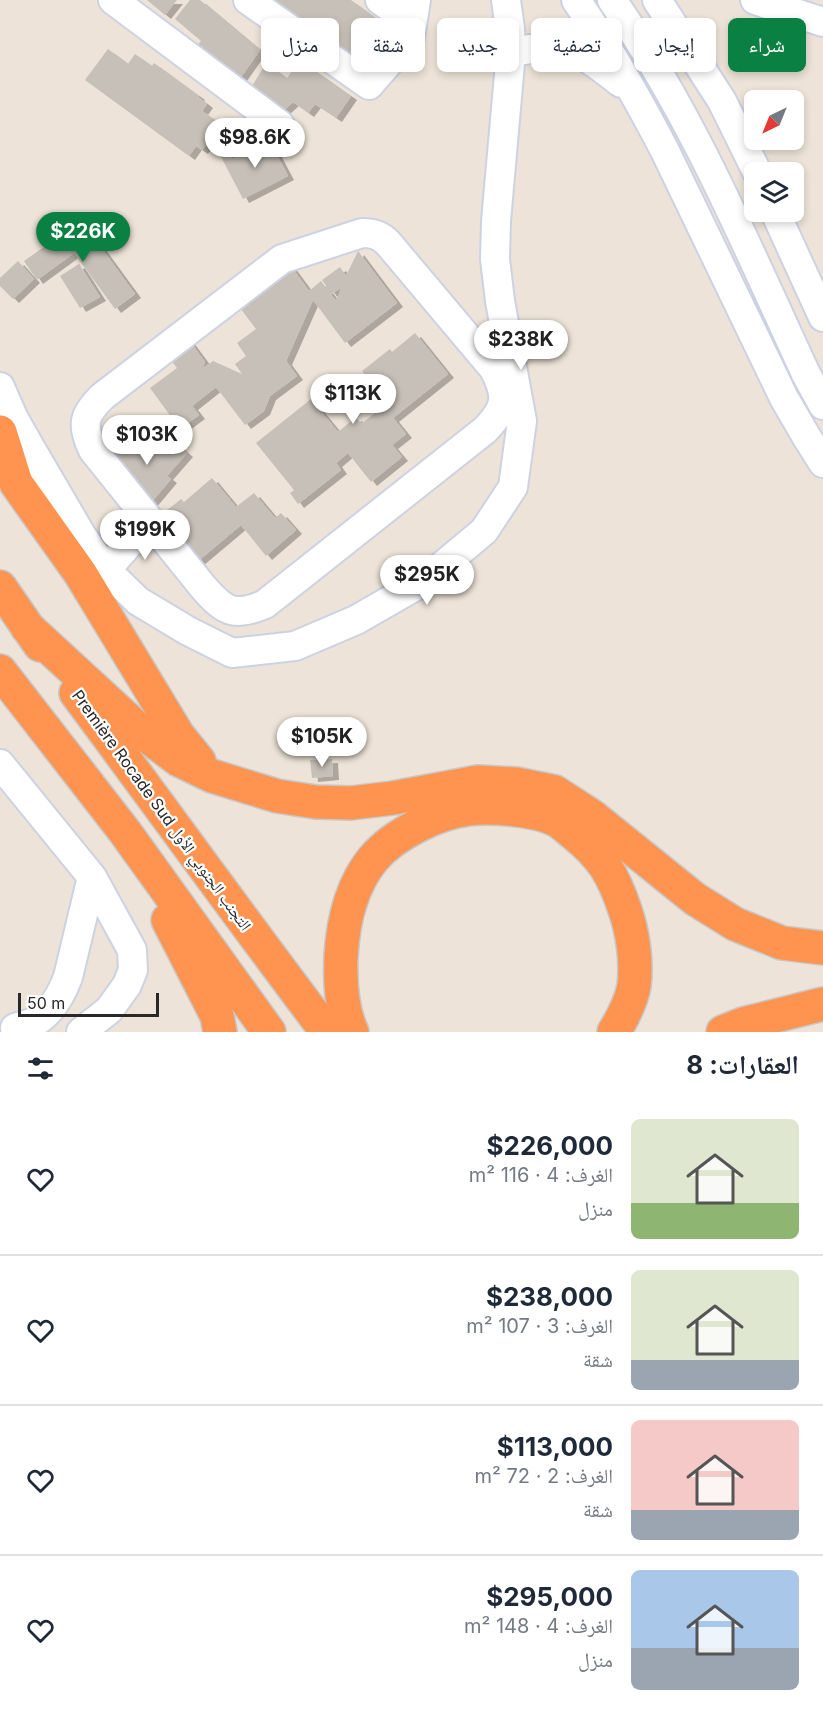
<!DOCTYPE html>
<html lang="ar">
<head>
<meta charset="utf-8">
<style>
	body { margin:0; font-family:Inter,"Noto Naskh Arabic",sans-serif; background:#f2f2f3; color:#1f2937; direction:rtl; height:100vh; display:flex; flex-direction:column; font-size:22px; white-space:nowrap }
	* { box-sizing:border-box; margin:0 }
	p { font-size:20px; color:#747a83 }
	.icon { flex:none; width:33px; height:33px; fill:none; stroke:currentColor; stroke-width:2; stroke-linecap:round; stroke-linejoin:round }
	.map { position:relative; height:1032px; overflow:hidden; direction:ltr }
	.drawer { display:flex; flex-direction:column; background:#fff; flex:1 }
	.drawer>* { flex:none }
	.banner { position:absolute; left:18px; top:18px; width:788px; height:54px; direction:rtl; display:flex; gap:12px }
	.needle { width:39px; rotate:223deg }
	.fabs { position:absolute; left:744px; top:90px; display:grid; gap:12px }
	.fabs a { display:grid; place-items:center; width:60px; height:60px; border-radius:9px; background:#fff; box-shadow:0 3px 9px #0003; font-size:30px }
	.scale { position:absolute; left:18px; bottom:15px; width:141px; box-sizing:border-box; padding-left:6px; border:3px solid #282828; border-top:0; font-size:16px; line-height:21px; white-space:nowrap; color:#282828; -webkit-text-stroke:4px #fff; paint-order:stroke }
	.price { position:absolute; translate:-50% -51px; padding:0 14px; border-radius:21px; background:#fff; color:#222; font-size:20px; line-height:39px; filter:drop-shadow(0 2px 3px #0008) }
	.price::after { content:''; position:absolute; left:50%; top:36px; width:18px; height:14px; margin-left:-9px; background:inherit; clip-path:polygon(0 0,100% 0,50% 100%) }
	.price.selected { background:#0b8043; color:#fff }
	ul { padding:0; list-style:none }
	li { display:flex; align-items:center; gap:18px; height:150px; padding:0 24px }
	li+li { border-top:2px solid #e0e1e3 }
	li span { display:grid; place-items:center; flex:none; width:168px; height:120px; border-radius:9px; color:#555 }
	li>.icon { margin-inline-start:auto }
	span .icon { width:72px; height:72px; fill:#fffc; stroke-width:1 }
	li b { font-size:26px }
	h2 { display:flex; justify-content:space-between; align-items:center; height:72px; padding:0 24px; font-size:26px }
	.pill { padding:0 21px; border-radius:9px; background:#fff; box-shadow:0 3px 9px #0003; font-size:21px; line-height:54px }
	.pill.selected { background:#0b8043; color:#fff }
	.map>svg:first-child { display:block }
	.building { fill:#c7c0b8; filter:url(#shadow) }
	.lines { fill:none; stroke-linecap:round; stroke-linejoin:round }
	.minor-casing { stroke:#cdd2e3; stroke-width:32 }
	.highway-casing { stroke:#c7c7c7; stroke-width:36 }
	.minor { stroke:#fff; stroke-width:28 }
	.highway { stroke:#ff9450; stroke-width:33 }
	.labels { text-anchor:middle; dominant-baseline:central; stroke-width:4.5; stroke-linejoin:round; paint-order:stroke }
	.street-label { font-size:16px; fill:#282828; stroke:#fff }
</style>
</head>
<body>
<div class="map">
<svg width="823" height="1032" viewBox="0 0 823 1032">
	<defs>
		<filter id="shadow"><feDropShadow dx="6" dy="4" stdDeviation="0" flood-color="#0004"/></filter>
	</defs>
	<rect width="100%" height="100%" fill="#ede3d8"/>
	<path class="building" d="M147,0H177L165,15Z
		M190,0H200L260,50L241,77L196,47L201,41L175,19Z
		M257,0H351L392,30L366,66L332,41L326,49L277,14L283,6L276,1L270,9Z
		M280,32L290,40L282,50L272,41Z
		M108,49L128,64L135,54L152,66L154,63L199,96L198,97L207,104L202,111L221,124L202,150L196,146L189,156L85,80Z
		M300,60L351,96L336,118L315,104L308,113L293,102L283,111L251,88L266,63L287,78Z
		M269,140L288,176L243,199L219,153L227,149L232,159Z
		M78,223L88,237L92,235L135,294L115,309L74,253L37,280L24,261Z
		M358,251L397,303L345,343L313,300L286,361L297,376L270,396L264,411L245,425L216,387L192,406L199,415L180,429L150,388L177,368L167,355L188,339L205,362L202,369L213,361L242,374L235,364L246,356L237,343L256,329L234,300L287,261L309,291L321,281L336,301L342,287L332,294L322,280L340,267L346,276Z
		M18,261L34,279L13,299L0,286V278Z
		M79,264L100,297L80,308L60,276Z
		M415,333L448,374L393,418L406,434L392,445L402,457L371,482L348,453L336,463L341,470L298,504L290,493L294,490L256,443L311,399L338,432L356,417L361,424L393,399L380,383L374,387L362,371L390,349L392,352Z
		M136,420L147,432L130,447L119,435Z
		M116,436L138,454L148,443L159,453L171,439L187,453L167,476L171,479L150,504L121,480L129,471L105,450Z
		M212,478L236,507L254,493L275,518L281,513L296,530L266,556L241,525L191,567L154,521L181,499L184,502Z
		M332,759L333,776L312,778L310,760Z"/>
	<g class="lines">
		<g class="minor-casing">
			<path id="minor" d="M113,0L280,125
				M248,0L369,85L410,38L416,0
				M380,0L411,22
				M576,0C609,48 638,99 665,151L784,398L806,436L823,463
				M612,0C693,116 747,247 806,374L823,405
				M657,0L722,101L757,172
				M755,0L823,22
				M511,52C569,42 576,48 621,83
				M775,212L823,317
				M362,233C373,233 380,235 388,243L494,369C508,397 507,407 485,430L265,604C234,618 224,611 203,587L93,450C81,425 83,415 103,396L282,259Z
				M0,387L14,419L31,449L82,536L106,570L138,601L188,631L232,653L295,646L356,620L424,581L484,531L513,487L522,421L500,301L495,259L496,221L511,52L510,29L506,0
				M106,570L149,521
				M0,764L92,877L132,950L133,970L127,985L109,1010L81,1032
				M15,1028C22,1025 32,1024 38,1020C53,1010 62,993 68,977L92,877"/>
		</g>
		<g class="highway-casing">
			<path id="highway" d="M0,432L16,483L80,573L178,735L199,761
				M0,587L40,645
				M27,627L139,730L179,760L212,776L277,796L316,802L351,803L393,798L478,782L516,784L555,792L592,816L695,899L735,924L782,943L823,948
				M0,671L125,832L269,1032
				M76,693C160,806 242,920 327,1032
				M168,920L217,1016L220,1032
				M352,1032C341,1009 340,982 341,956C343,922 351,886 373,859C394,834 437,813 469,809C492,806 538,810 558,821C563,824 568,829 573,833C602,856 613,874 625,910C633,933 637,962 634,986C631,1002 622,1019 614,1032
				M723,1032L743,1024L823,1004"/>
		</g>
		<use href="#minor" class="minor"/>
		<use href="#highway" class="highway"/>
	</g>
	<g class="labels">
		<g class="street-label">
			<text transform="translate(162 810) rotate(54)">Première Rocade Sud التجنب الجنوبي الأول</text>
		</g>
	</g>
</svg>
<div class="fabs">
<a><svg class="needle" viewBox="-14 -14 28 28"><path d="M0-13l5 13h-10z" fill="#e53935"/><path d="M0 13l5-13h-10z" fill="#747a83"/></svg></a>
<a><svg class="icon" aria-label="layers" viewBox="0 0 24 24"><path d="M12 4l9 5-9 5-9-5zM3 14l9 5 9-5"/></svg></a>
</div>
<div class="scale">50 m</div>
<b class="price" style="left:255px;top:169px">$98.6K</b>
<b class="price selected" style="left:83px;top:263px">$226K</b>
<b class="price" style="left:521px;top:371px">$238K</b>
<b class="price" style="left:353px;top:425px">$113K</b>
<b class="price" style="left:147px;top:466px">$103K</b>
<b class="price" style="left:145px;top:561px">$199K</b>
<b class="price" style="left:427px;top:606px">$295K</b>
<b class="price" style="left:322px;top:768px">$105K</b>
<div class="banner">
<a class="pill selected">شراء</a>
<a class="pill">إيجار</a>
<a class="pill">تصفية</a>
<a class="pill">جديد</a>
<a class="pill">شقة</a>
<a class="pill">منزل</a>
</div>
</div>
<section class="drawer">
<h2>العقارات: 8<svg class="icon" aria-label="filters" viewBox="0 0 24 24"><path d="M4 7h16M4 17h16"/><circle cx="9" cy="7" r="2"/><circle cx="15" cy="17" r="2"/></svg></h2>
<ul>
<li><span style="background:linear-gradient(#dfe7d0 70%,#8fb573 0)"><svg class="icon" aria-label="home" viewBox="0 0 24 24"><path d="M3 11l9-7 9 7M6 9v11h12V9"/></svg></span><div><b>$226,000</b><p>الغرف: 4 · 116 m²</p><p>منزل</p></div><svg class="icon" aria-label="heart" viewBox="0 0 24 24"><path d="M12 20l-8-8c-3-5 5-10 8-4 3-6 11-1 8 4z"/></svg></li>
<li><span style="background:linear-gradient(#dfe7d0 75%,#9aa5b1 0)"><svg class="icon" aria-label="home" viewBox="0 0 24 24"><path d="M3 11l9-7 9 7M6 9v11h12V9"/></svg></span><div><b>$238,000</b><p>الغرف: 3 · 107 m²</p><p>شقة</p></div><svg class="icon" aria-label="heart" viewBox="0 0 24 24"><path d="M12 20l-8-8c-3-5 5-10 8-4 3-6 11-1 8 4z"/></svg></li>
<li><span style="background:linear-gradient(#f6c9c9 75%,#9aa5b1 0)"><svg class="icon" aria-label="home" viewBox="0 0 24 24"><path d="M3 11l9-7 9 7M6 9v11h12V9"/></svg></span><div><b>$113,000</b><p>الغرف: 2 · 72 m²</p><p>شقة</p></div><svg class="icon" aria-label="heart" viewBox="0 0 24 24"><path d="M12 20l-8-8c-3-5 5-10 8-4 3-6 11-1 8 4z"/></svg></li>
<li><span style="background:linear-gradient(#a9c7e8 65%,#9aa5b1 0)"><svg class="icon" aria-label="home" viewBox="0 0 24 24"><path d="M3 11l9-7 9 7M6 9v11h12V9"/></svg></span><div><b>$295,000</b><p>الغرف: 4 · 148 m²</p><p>منزل</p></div><svg class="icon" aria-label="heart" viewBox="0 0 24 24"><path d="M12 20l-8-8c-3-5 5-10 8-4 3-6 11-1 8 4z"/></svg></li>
</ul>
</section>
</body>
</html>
